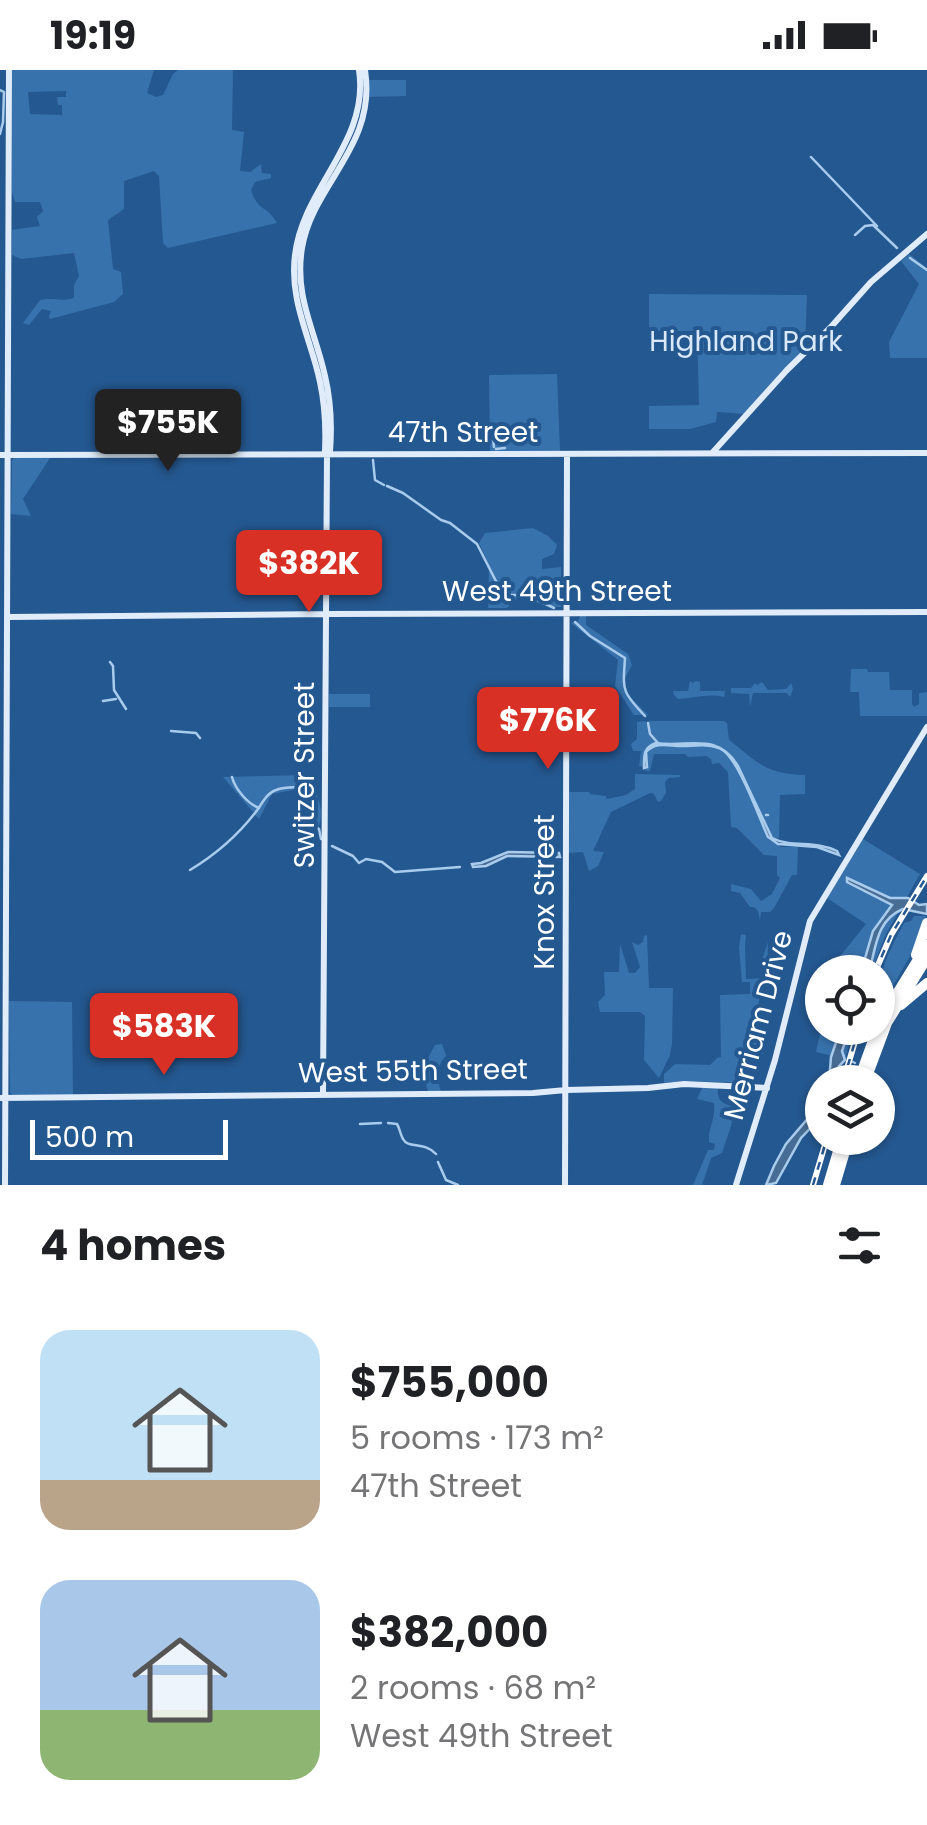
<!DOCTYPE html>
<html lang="en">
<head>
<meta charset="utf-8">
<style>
	body { margin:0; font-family:Poppins,sans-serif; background:#f6f6f6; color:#202124; height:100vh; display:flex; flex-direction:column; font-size:38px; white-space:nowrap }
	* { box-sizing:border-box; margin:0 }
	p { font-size:32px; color:#757577 }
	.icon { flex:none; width:55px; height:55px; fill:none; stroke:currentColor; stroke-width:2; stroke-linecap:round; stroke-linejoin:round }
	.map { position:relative; height:1115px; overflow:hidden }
	.details { display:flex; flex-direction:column; background:#fff; flex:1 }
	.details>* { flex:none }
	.controls { position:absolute; left:805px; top:885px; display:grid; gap:20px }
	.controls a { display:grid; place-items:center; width:90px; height:90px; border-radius:50%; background:#fff; box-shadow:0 2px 8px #0004; font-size:50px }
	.scale { position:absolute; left:30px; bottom:25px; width:198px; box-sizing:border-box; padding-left:10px; border:5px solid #fff; border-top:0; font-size:28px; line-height:35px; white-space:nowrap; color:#fff; -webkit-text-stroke:8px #245890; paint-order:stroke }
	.price { position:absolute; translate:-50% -85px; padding:0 22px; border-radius:10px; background:#d93025; color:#fff; font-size:32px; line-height:65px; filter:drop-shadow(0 2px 5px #0008) }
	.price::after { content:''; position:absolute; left:50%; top:60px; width:30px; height:22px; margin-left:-15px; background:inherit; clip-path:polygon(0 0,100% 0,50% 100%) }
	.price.current { background:#222; color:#fff }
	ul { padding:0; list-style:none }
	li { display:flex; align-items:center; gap:30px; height:250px; padding:0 40px }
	li span { display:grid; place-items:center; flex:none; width:280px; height:200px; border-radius:30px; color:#555 }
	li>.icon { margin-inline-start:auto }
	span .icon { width:120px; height:120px; fill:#fffc; stroke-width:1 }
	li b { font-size:42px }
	h2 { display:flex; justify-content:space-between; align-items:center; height:120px; padding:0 40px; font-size:42px }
	.status { display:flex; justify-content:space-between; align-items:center; height:70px; padding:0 50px; background:#fff; direction:ltr }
	.status svg { height:28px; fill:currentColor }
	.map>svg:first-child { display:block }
	.green { fill:#3872ac; fill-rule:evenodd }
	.water { fill:#486d94; stroke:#a9cced; stroke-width:2.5 }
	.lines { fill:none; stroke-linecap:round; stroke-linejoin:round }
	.stream { stroke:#a9cced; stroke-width:2.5 }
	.secondary { stroke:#e0ecf9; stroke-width:6 }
	.highway { stroke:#fff; stroke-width:10 }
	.rail-casing { stroke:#fff; stroke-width:6 }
	.rail { stroke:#245890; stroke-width:2.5; stroke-dasharray:8; stroke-linecap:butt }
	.labels { text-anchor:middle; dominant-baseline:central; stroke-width:8; stroke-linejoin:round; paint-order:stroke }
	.park-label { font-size:28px; fill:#dae9f9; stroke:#245890 }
	.street-label { font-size:28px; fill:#fff; stroke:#245890 }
</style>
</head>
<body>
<div class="status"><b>19:19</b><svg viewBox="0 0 49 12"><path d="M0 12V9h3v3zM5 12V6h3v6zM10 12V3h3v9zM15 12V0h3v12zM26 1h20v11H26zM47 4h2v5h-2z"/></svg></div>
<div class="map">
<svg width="927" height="1115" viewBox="0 0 927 1115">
	<rect width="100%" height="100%" fill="#245890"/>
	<path class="green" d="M12,0H154L147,23L156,27L163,25L173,4L178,0H233L232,60L244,62L240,101L250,102L261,94L262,103L271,104V108L255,112L251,120C258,142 267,135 277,153L168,178L163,173L159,106L154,101L124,111V139L108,150L113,199L121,202L123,224L114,232L50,249L49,246L51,241L42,239L29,255L23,253L40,230C53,227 62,232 74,228V215L79,206L74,183L21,189L12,185V160L40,156L37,147L43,141L40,132H15L12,122ZM66,21V27H57L58,35H62V45L30,44L28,22Z
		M369,10H406V26L367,27Z
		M909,184L927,198V288H890L889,272L919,214L901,191Z
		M649,224L807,225L805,278L744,344L717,342L716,352L690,359H649V336L699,335L697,261H649Z
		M557,304L560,381H490L489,305Z
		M15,387L50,388L23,429L31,446L11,444L12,390Z
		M533,458L548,466L557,475L554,484L542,489V499L561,497V537C542,538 535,529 517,528L507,538H488L489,495L479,473L485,463Z
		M580,546H586V555L628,584L632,595L623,612L630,627L648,645H634L615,616L618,590L571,553L578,551Z
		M851,599H867L868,602H889L890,620H912V634L914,637L919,634V623L927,622V646H860L859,622H850Z
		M690,611L693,613L695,611L700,612V621H725L724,627C710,623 694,628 678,629L674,625L673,621H688Z
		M762,612L768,620L786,619L791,613L793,619L790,627L787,623H753L750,637L749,624L731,623V618H751L755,613L757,615Z
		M329,624H370V637H329Z
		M645,651L649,657V651H724L727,653L729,670C759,693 765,704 805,705V724L780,725L779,768L768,769L781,777H798L797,805H792L774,838L770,842H761L760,851L758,841L754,837H750L740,823L731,821V814L751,819L761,831L772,824L780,808L777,805V786L764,785L737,758L731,757L728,702L719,693L712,694L711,689L706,686L688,687L685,684H654L650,701H645L646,697L639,696L641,681H633L631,674L637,669V652Z
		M635,704L680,705V707L669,708L665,712L666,723L661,731L658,732L654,724L650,723L611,742L593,781L604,782L598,796L589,801L583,782L568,783V722H589L590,724L606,726L607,729L626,725L635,719Z
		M308,705C316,725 328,741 316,761L305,753L308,742L298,719L272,724L259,749L223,707Z
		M863,769L920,804L886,864L871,902H834L837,890L866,854L827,828Z
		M914,846H926L917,874L878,942C878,902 886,887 904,853L911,851Z
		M741,864L746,865L745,875L746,909L763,908V887L768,872L767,910L766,916L761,919L757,944L758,980L764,983L760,990L748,997L743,1013L686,1011L664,1013V1004L675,994L710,995L717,988L721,987L720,925L750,924V912H742L739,877Z
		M647,865L649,918H673L672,974L670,985L659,1008L644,990L645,946L640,942H600L598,932L605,925L604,902H619L620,874L629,903H635L640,897L632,872L638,875L643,872L644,866Z
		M9,931L72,932L73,1025H12L10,1022Z
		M822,954V958H854L845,989L816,982Z
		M442,974L446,986C437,994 436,1009 441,1021H428C422,1004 426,990 435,975Z
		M702,1018H718C717,1030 720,1032 731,1036L733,1046L731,1056L722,1083L711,1088L702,1115H693L708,1080H714L715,1074L709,1072C708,1058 716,1048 714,1033L697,1029Z"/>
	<path class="water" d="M656,673C688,678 717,661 738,696L772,768C792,778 815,770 837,781L839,785L817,777L778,774L768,767C759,748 738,687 721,679C710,673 694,676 682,676C668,676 656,671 646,682L647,697L644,698C644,685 643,678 656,673Z
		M508,782L559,783L560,787L507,786L486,796L473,797L472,794L481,793Z
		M847,808L890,828H908L919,835L927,834V844L903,839C876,850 876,878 869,902H861L873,861L892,835L847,812Z
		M841,958H850L842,981L845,990L839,996L837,1012H829L831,987Z
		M822,1032V1046L801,1068L776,1113L766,1115L774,1096L786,1074Z"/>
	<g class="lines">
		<path class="stream" d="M0,20L4,22L3,52L0,64
			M811,87L877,156
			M855,165L865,156L873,155L897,178
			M910,188L927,200
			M494,377L493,369L496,358
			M496,379L505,378
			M373,390L375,410L384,415
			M387,416L403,423L441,450L450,453L477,474L501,521L510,525H527L554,538
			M575,552L590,566L625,588C623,620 621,621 645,646
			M110,592L113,596L114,620L126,639
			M103,631L116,629
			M648,653L650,664L658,673
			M171,661L196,663L200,668
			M232,707C235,719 248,734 259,738
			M766,745H768
			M332,776L353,786L359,793L366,789L382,792L395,802L460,797
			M190,800C215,785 237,766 255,743C261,736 266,723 276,720C286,716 303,717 314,719L315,727L308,738L315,746L314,749H308L307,751L319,759L321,769
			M853,992L855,993
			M388,1053L397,1054C400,1059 400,1064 403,1069C408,1079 424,1071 436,1084
			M360,1054L381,1053
			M438,1092L446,1110L458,1115"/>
		<path class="secondary" d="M713,382L787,300L830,258L871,212L927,164
			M0,385L927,383
			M328,385L330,382C332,356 331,331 325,306C315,260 294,227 302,178C313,113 377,77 365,0
			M8,547L327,544L927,542
			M323,1025L327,385L325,381C326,358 325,335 320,312C311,269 289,231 295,185C303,117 370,72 359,0
			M0,1028L533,1023L566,1020L648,1018L684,1014L767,1018
			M5,1115L9,0
			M565,1115L567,384
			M736,1115L775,990L810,851L927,657"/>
		<path class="highway" d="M916,885L927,853
			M901,935L927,913
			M858,1012L880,951L927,875
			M865,1012L887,953L927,888
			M828,1115L842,1068
			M835,1115L849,1068"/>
		<g class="rail-casing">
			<path id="rail" d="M875,902L891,865L927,806
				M843,1012L859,958
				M813,1115L827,1068"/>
		</g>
		<use href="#rail" class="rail"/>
	</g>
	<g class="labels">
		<g class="park-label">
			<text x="746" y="271">Highland Park</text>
		</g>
		<g class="street-label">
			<text x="463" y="362">47th Street</text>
			<text x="557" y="521">West 49th Street</text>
			<text transform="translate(304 705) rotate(-90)">Switzer Street</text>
			<text transform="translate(544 822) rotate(-90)">Knox Street</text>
			<text transform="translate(758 955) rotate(-75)">Merriam Drive</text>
			<text transform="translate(413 1001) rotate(-1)">West 55th Street</text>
		</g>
	</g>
</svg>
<div class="controls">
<a><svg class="icon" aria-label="locate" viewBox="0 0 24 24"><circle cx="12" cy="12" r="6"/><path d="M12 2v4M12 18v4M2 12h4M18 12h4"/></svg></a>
<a><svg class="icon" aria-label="layers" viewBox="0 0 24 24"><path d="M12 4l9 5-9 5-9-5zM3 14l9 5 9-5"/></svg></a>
</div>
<div class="scale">500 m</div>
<b class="price current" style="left:168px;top:404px">$755K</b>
<b class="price" style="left:309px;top:545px">$382K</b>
<b class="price" style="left:548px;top:702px">$776K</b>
<b class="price" style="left:164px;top:1008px">$583K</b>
</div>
<section class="details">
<h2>4 homes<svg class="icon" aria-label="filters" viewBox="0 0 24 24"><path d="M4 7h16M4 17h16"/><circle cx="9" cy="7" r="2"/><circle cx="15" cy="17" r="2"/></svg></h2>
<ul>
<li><span style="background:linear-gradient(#bfe0f5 75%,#b9a48a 0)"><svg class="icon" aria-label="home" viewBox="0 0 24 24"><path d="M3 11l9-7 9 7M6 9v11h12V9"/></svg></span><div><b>$755,000</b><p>5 rooms · 173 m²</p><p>47th Street</p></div></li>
<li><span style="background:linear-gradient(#a9c7e8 65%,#8fb573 0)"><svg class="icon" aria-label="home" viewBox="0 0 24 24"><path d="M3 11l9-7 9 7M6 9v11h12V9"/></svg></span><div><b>$382,000</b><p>2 rooms · 68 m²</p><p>West 49th Street</p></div></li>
</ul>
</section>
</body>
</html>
